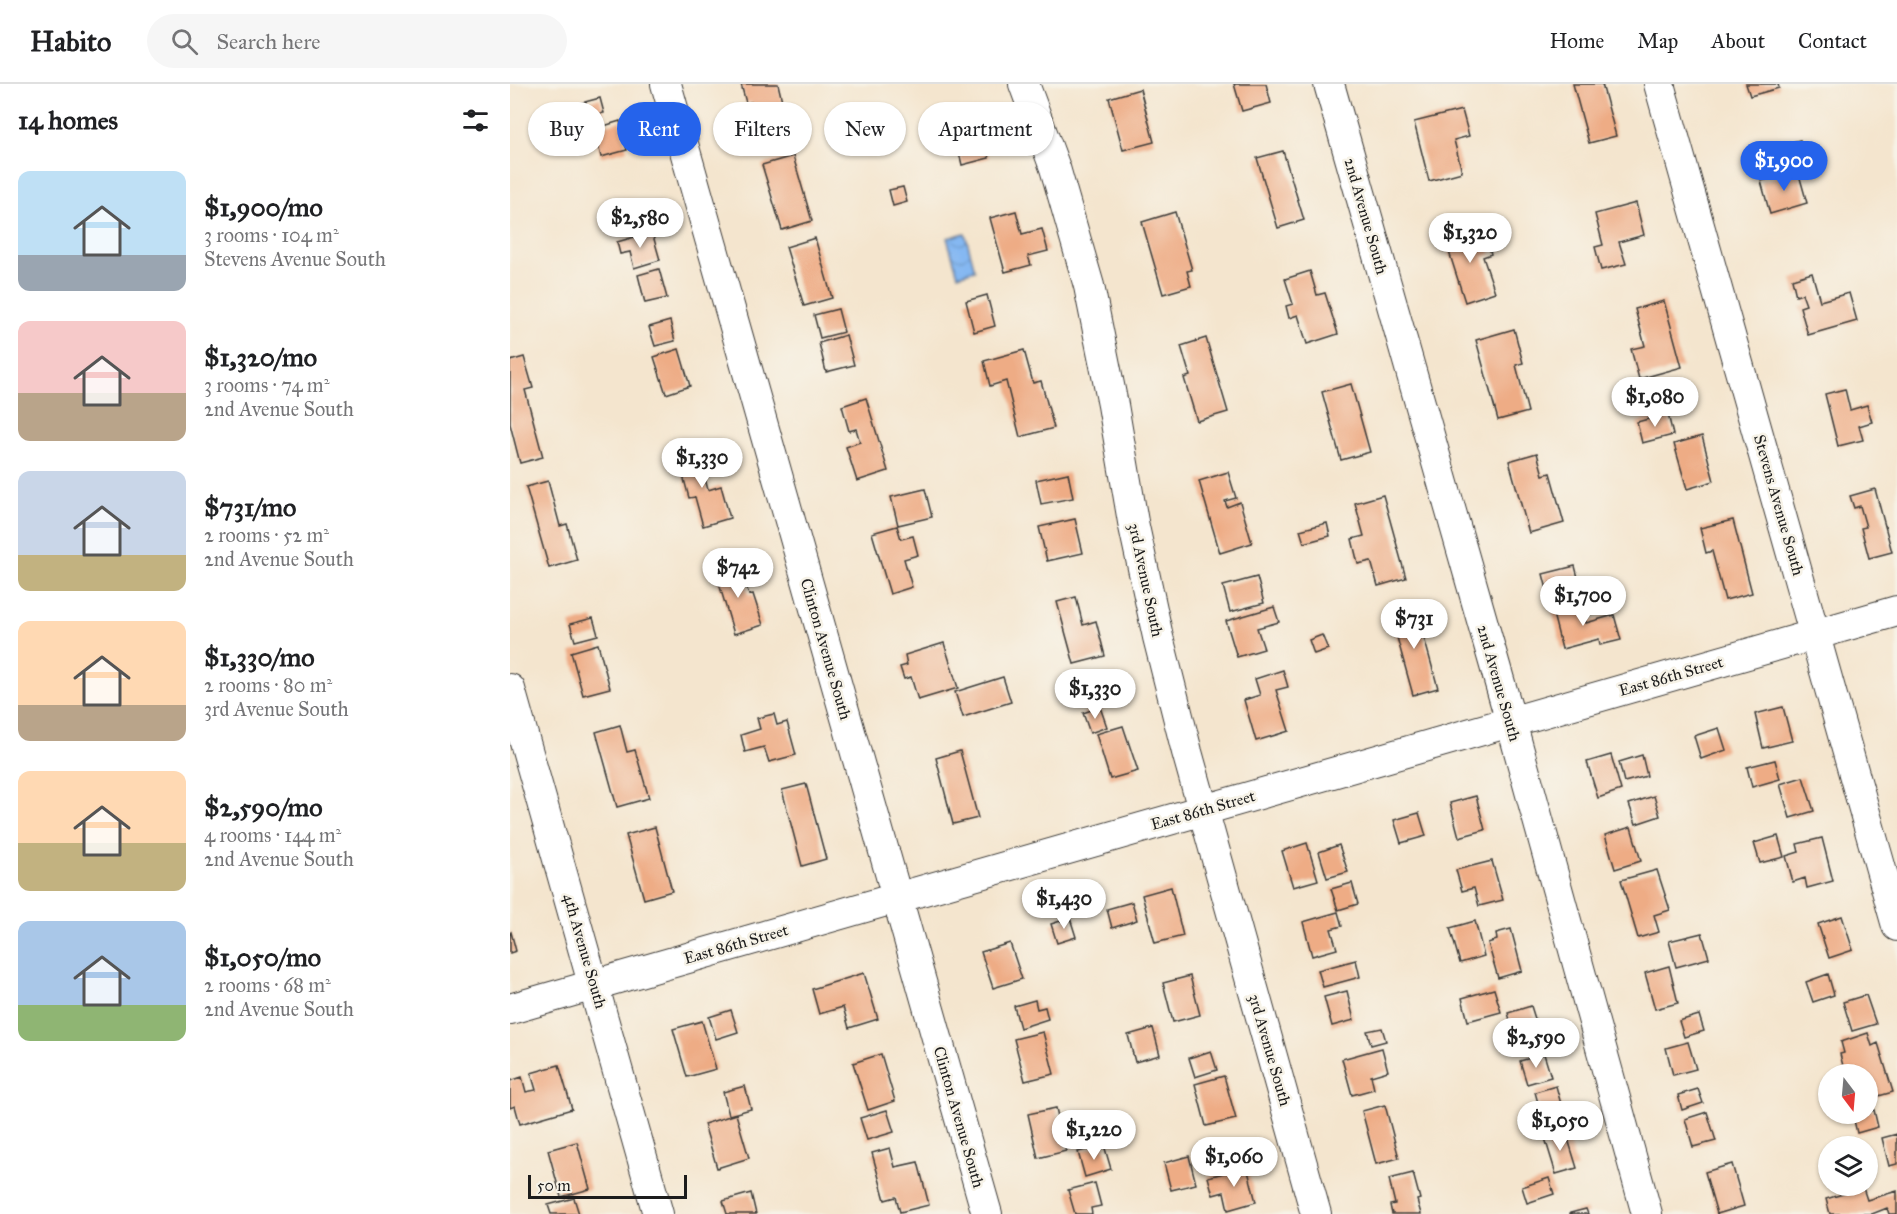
<!DOCTYPE html>
<html lang="en">
<head>
<meta charset="utf-8">
<style>
	body { margin:0; font-family:"IM FELL Great Primer",serif; background:#f6f6f6; color:#202124; height:100vh; display:flex; flex-direction:column; font-size:22px; white-space:nowrap }
	* { box-sizing:border-box; margin:0 }
	p { font-size:20px; color:#757577 }
	.icon { flex:none; width:33px; height:33px; fill:none; stroke:currentColor; stroke-width:2; stroke-linecap:round; stroke-linejoin:round }
	.map { position:relative; flex:1; overflow:hidden }
	.side { display:flex; flex-direction:column; background:#fff; width:510px }
	.side>* { flex:none }
	.hud { position:absolute; left:18px; top:18px; width:570px; height:54px; display:flex; gap:12px }
	.needle { width:39px; rotate:164deg }
	.tools { position:absolute; left:1308px; top:980px; display:grid; gap:12px }
	.tools a { display:grid; place-items:center; width:60px; height:60px; border-radius:50%; background:#fff; box-shadow:0 2px 4px #0004; font-size:30px }
	.scale { position:absolute; left:18px; bottom:15px; width:159px; box-sizing:border-box; padding-left:6px; border:3px solid #1c1c1c; border-top:0; font-size:16px; line-height:21px; white-space:nowrap; color:#1c1c1c; -webkit-text-stroke:4px #f7f3e8; paint-order:stroke }
	.price { position:absolute; translate:-50% -51px; padding:0 14px; border-radius:21px; background:#fff; color:#222; font-size:20px; line-height:39px; filter:drop-shadow(0 2px 3px #0008) }
	.price::after { content:''; position:absolute; left:50%; top:36px; width:18px; height:14px; margin-left:-9px; background:inherit; clip-path:polygon(0 0,100% 0,50% 100%) }
	.price.selected { background:#2563eb; color:#fff }
	ul { padding:0; list-style:none }
	li { display:flex; align-items:center; gap:18px; height:150px; padding:0 18px }
	li span { display:grid; place-items:center; flex:none; width:168px; height:120px; border-radius:12px; color:#555 }
	li>.icon { margin-inline-start:auto }
	span .icon { width:72px; height:72px; fill:#fffc; stroke-width:1 }
	li b { font-size:26px }
	h2 { display:flex; justify-content:space-between; align-items:center; height:72px; padding:0 18px; font-size:26px }
	.chip { padding:0 21px; border-radius:27px; background:#fff; box-shadow:0 2px 4px #0004; font-size:21px; line-height:54px }
	.chip.selected { background:#2563eb; color:#fff }
	header { display:flex; align-items:center; gap:36px; box-sizing:border-box; height:84px; padding:0 30px; background:#fff; border-bottom:2px solid #e0e0e0 }
	header strong { font-size:28px }
	nav { display:flex; gap:33px; margin-inline-start:auto; font-size:21px }
	.search { width:420px; height:54px; background:#f6f6f6; display:flex; align-items:center; gap:15px; box-sizing:border-box; padding:0 21px; border-radius:33px; color:#757577; font-size:22px }
	main { display:flex; flex:1; min-height:0 }
	.map>svg:first-child { display:block }
	.water { fill:url(#water-waves); stroke:#506a87; stroke-width:1.5 }
	.building { fill:#eeac85 }
	.lines { fill:none; stroke-linecap:round; stroke-linejoin:round }
	.minor-casing { stroke:#3c3a37; stroke-width:32 }
	.minor { stroke:#fff; stroke-width:30 }
	.labels { text-anchor:middle; dominant-baseline:central; stroke-width:5; stroke-linejoin:round; paint-order:stroke }
	.street-label { font-size:16px; fill:#1c1c1c; stroke:#f7f3e8 }
</style>
</head>
<body>
<header>
<strong>Habito</strong>
<div class="search"><svg class="icon" aria-label="search" viewBox="0 0 24 24"><circle cx="10" cy="10" r="6"/><path d="M15 15l6 6"/></svg>Search here</div>
<nav><a>Home</a><a>Map</a><a>About</a><a>Contact</a></nav>
</header>
<main>
<section class="side">
<h2>14 homes<svg class="icon" aria-label="filters" viewBox="0 0 24 24"><path d="M4 7h16M4 17h16"/><circle cx="9" cy="7" r="2"/><circle cx="15" cy="17" r="2"/></svg></h2>
<ul>
<li><span style="background:linear-gradient(#bfe0f5 70%,#9aa5b1 0)"><svg class="icon" aria-label="home" viewBox="0 0 24 24"><path d="M3 11l9-7 9 7M6 9v11h12V9"/></svg></span><div><b>$1,900/mo</b><p>3 rooms · 104 m²</p><p>Stevens Avenue South</p></div></li>
<li><span style="background:linear-gradient(#f6c9c9 60%,#b9a48a 0)"><svg class="icon" aria-label="home" viewBox="0 0 24 24"><path d="M3 11l9-7 9 7M6 9v11h12V9"/></svg></span><div><b>$1,320/mo</b><p>3 rooms · 74 m²</p><p>2nd Avenue South</p></div></li>
<li><span style="background:linear-gradient(#c9d6e8 70%,#c2b280 0)"><svg class="icon" aria-label="home" viewBox="0 0 24 24"><path d="M3 11l9-7 9 7M6 9v11h12V9"/></svg></span><div><b>$731/mo</b><p>2 rooms · 52 m²</p><p>2nd Avenue South</p></div></li>
<li><span style="background:linear-gradient(#ffd9b3 70%,#b9a48a 0)"><svg class="icon" aria-label="home" viewBox="0 0 24 24"><path d="M3 11l9-7 9 7M6 9v11h12V9"/></svg></span><div><b>$1,330/mo</b><p>2 rooms · 80 m²</p><p>3rd Avenue South</p></div></li>
<li><span style="background:linear-gradient(#ffd9b3 60%,#c2b280 0)"><svg class="icon" aria-label="home" viewBox="0 0 24 24"><path d="M3 11l9-7 9 7M6 9v11h12V9"/></svg></span><div><b>$2,590/mo</b><p>4 rooms · 144 m²</p><p>2nd Avenue South</p></div></li>
<li><span style="background:linear-gradient(#a9c7e8 70%,#8fb573 0)"><svg class="icon" aria-label="home" viewBox="0 0 24 24"><path d="M3 11l9-7 9 7M6 9v11h12V9"/></svg></span><div><b>$1,050/mo</b><p>2 rooms · 68 m²</p><p>2nd Avenue South</p></div></li>
</ul>
</section>
<div class="map">
<svg width="1387" height="1130" viewBox="0 0 1387 1130">
	<defs>
		<pattern id="water-waves" width="16" height="10" patternUnits="userSpaceOnUse" patternTransform="scale(1.5)"><rect width="16" height="10" fill="#85b8f2"/><path d="M0 5q4-4 8 0t8 0" fill="none" stroke="#729ecf"/></pattern>
	</defs>
	<rect width="100%" height="100%" fill="#f7f3e8"/>
	<filter id="ink" filterUnits="userSpaceOnUse"><feTurbulence type="fractalNoise" baseFrequency=".0167" numOctaves="2"/><feDisplacementMap in="SourceGraphic" scale="12" xChannelSelector="R" yChannelSelector="G"/><feConvolveMatrix kernelMatrix="1 2 1 2 8 2 1 2 1" color-interpolation-filters="sRGB"/></filter>
	<filter id="wash" filterUnits="userSpaceOnUse"><feTurbulence type="fractalNoise" baseFrequency=".008" numOctaves="4" result="noise"/><feDisplacementMap in="SourceGraphic" scale="24" xChannelSelector="R" yChannelSelector="G"/><feGaussianBlur stdDeviation="1.35" result="paint"/><feColorMatrix in="noise" values="0 0 0 0 0 0 0 0 0 0 0 0 0 0 0 0 0 1.4 0 .05"/><feComposite in="paint" operator="in"/></filter>
	<g filter="url(#wash)">
		<rect width="100%" height="100%" fill="#f4e5ce"/>
		<path class="water" d="M455,149L465,186L448,191L437,154Z"/>
		<g id="blocks">
			<path class="building" d="M231,0H268L273,21L244,29L241,18L236,19Z
				M724,0H756L761,19L732,27Z
				M1063,0H1092L1106,52L1079,59Z
				M1236,0H1268L1269,4L1240,12Z
				M630,5L644,58L613,66L599,14Z
				M90,14L94,29L75,33L71,19Z
				M466,26L479,74L452,81L447,60L437,62L430,36Z
				M952,26L959,52L944,56L952,88L919,97L904,38Z
				M110,37L117,66L91,73L84,45Z
				M1290,56L1295,76L1273,82L1267,62Z
				M773,67L794,136L768,144L747,74Z
				M283,72L302,137L272,146L252,81Z
				M1288,87L1297,119L1260,130L1251,97Z
				M393,103L397,118L383,122L379,106Z
				M1126,119L1134,151L1109,158L1116,180L1091,186L1085,163L1093,161L1085,130Z
				M506,127L512,150L532,145L538,167L518,172L521,181L495,188L480,134Z
				M665,128L682,186L677,187L681,202L653,210L632,138Z
				M962,143L968,160L977,157L981,170L973,173L985,208L955,218L934,152Z
				M142,148L150,176L124,184L120,168L110,170L107,158Z
				M305,154L322,214L294,222L276,163Z
				M149,185L157,214L135,219L128,191Z
				M800,187L807,211L815,209L828,250L797,260L788,231L779,234L776,222L783,220L775,195Z
				M1302,189L1310,217L1339,209L1347,237L1298,251L1290,223L1296,221L1292,210L1286,212L1282,195Z
				M477,211L485,242L464,248L456,217Z
				M1154,217L1172,283L1129,295L1121,265L1135,262L1125,225Z
				M328,225L334,248L310,254L304,231Z
				M160,237L165,257L145,262L139,243Z
				M1004,245L1013,279L1006,281L1018,328L988,336L966,256Z
				M336,251L344,281L316,288L309,259Z
				M696,254L718,328L687,337L674,294L680,292L671,262Z
				M169,265L180,302L156,310L144,273Z
				M514,266L523,299L531,297L544,344L510,353L496,297L480,302L474,277Z
				M14,273L23,304L15,306L33,373L10,379L0,340V277Z
				M841,300L860,368L831,376L812,308Z
				M1335,305L1340,326L1357,321L1362,338L1349,342L1353,356L1328,362L1315,310Z
				M356,314L378,387L347,397L336,363L350,358L346,345L339,347L332,322Z
				M1158,330L1163,351L1132,359L1127,338Z
				M1192,352L1204,397L1177,405L1164,360Z
				M187,363L198,406L211,402L220,434L193,442L185,413L179,414L167,369Z
				M1027,369L1033,391L1040,389L1054,439L1019,449L999,377Z
				M718,388L726,414L715,417L717,423L730,418L742,459L710,469L689,397Z
				M558,389L563,414L531,420L526,396Z
				M38,397L50,442L57,440L67,476L39,484L16,403Z
				M415,405L422,433L388,441L381,413Z
				M1365,405L1382,468L1359,474L1351,444L1356,443L1350,422L1344,424L1340,412Z
				M873,411L896,494L868,502L861,477L848,480L842,455L854,452L845,419Z
				M565,435L573,469L537,477L529,443Z
				M1223,436L1242,509L1215,516L1202,467L1196,469L1190,444Z
				M817,439L820,452L794,459L790,446Z
				M387,442L391,455L403,452L408,471L394,475L402,503L380,510L362,449Z
				M229,479L239,511L243,510L253,541L224,550L205,486Z
				M1065,482L1072,509L1040,517L1033,490Z
				M747,493L754,519L720,528L713,502Z
				M566,513L573,541L586,537L595,572L564,580L547,518Z
				M1071,518L1076,539L1104,531L1111,556L1090,561L1089,555L1052,565L1042,526Z
				M905,521L928,604L903,611L880,528Z
				M764,523L769,538L747,544L754,565L727,573L716,537Z
				M83,534L88,551L65,557L60,540Z
				M812,551L818,565L804,570L799,556Z
				M434,559L448,604L408,616L401,593L394,595L390,583L397,581L395,571Z
				M88,560L100,604L73,611L61,568Z
				M773,586L778,603L766,606L779,647L746,657L734,616L750,611L745,595Z
				M493,593L501,618L453,633L445,608Z
				M590,623L597,643L580,649L573,629Z
				M1273,623L1282,657L1253,664L1245,630Z
				M264,630L267,641L277,638L286,671L259,678L254,663L235,668L231,651L250,645L247,634Z
				M110,641L117,668L125,666L139,714L107,723L86,648Z
				M613,642L628,687L600,695L586,650Z
				M1209,644L1216,666L1191,675L1184,652Z
				M450,667L468,734L443,740L426,674Z
				M1101,671L1111,706L1088,714L1077,678Z
				M1132,671L1137,692L1114,698L1109,678Z
				M1265,676L1270,695L1242,703L1237,683Z
				M1293,693L1304,727L1280,734L1270,700Z
				M296,700L316,775L292,782L272,706Z
				M966,712L975,746L949,753L940,719Z
				M1144,712L1150,732L1126,740L1119,720Z
				M909,729L916,752L891,759L884,736Z
				M145,743L162,807L134,815L116,751Z
				M1121,743L1131,777L1105,785L1095,751Z
				M1268,752L1274,773L1250,779L1244,759Z
				M1312,754L1323,797L1297,804L1295,794L1283,798L1276,772L1289,768L1287,760Z
				M797,759L808,796L783,803L772,767Z
				M829,761L838,788L817,794L809,768Z
				M982,777L993,816L969,822L964,804L952,807L946,786Z
				M1147,786L1160,826L1144,831L1149,848L1128,854L1111,796Z
				M842,799L848,820L828,826L821,805Z
				M661,803L673,852L645,859L632,811Z
				M622,818L627,836L602,844L597,825Z
				M828,828L832,842L821,845L827,865L802,872L793,838Z
				M1332,832L1343,866L1319,874L1308,840Z
				M560,834L566,853L547,859L541,840Z
				M965,837L974,872L950,879L940,844Z
				M1001,845L1012,887L988,894L978,859L987,856L986,849Z
				M1,848L6,867L0,869V849Z
				M1192,849L1199,874L1166,883L1159,857Z
				M500,859L512,895L483,904L471,868Z
				M846,876L850,893L813,903L808,886Z
				M1159,882L1168,919L1145,925L1135,889Z
				M354,889L368,935L339,944L333,923L309,930L302,905Z
				M1318,890L1324,911L1303,918L1296,898Z
				M680,892L690,931L663,938L653,899Z
				M984,905L991,928L958,937L952,914Z
				M837,907L844,936L822,942L814,913Z
				M1356,911L1366,940L1342,947L1333,918Z
				M525,916L527,925L535,923L538,935L510,944L504,922Z
				M1021,922L1032,957L1008,964L998,929Z
				M221,926L228,948L206,955L199,933Z
				M1189,931L1194,947L1174,953L1169,937Z
				M192,937L206,985L177,993L163,945Z
				M643,944L650,971L625,978L618,951Z
				M872,944L876,957L861,961L857,947Z
				M533,948L544,990L515,997L504,955Z
				M1358,949L1362,962L1368,959L1383,1008L1358,1015V990H1335L1330,970L1334,969L1331,958Z
				M1178,958L1186,985L1163,991L1156,964Z
				M872,964L878,987L861,992L864,1005L842,1011L832,975Z
				M701,967L707,986L685,993L679,974Z
				M371,970L385,1017L358,1026L343,979Z
				M1034,970L1041,993L1017,1000L1010,977Z
				M49,981L62,1025L10,1040L5,1022L0,1024V997L12,993L16,1008L26,1006L21,989Z
				M714,992L726,1035L696,1042L685,1000Z
				M235,1002L241,1025L219,1031L213,1008Z
				M1046,1002L1054,1031L1033,1037L1025,1008Z
				M1188,1005L1193,1019L1172,1026L1168,1011Z
				M875,1021L889,1074L866,1080L852,1027Z
				M546,1024L556,1067L528,1074L518,1030Z
				M377,1026L384,1048L357,1056L350,1034Z
				M1364,1026L1368,1043L1347,1049L1343,1032Z
				M1197,1028L1206,1057L1183,1063L1175,1035Z
				M226,1030L239,1074L207,1084L194,1040Z
				M1055,1045L1067,1084L1046,1090L1034,1051Z
				M1387,1050V1080L1379,1082L1372,1054Z
				M67,1058L80,1105L51,1113L38,1066Z
				M594,1061L601,1085L575,1093L568,1068Z
				M380,1064L385,1083L408,1078L419,1121L390,1128L386,1113L375,1116L362,1069Z
				M679,1072L686,1100L661,1106L654,1079Z
				M1222,1080L1234,1122L1207,1130L1195,1088Z
				M737,1083L746,1118L718,1126L714,1108L703,1111L698,1093Z
				M903,1089L910,1115L907,1116L911,1130H882L880,1121L885,1120L879,1095Z
				M1039,1094L1044,1110L1017,1119L1012,1103Z
				M585,1099L591,1122L581,1124L582,1130H565L558,1106Z
				M1353,1104L1357,1116L1387,1107V1130H1379L1377,1124L1362,1130H1320L1316,1115Z
				M241,1109L246,1130H217L213,1117Z
				M64,1114L69,1130H41L38,1121Z
				M1076,1125L1078,1130H1060V1129Z"/>
		</g>
	</g>
	<g filter="url(#ink)">
		<use href="#blocks" fill-opacity="0" stroke="#3c3a37" stroke-width="1.5"/>
		<g class="lines">
			<g class="minor-casing">
				<path id="minor" d="M156,0L477,1130
					M514,0L545,84L579,202L603,321L623,438L648,553L677,668L806,1130
					M819,0L1001,638L1137,1130
					M1149,0L1387,842
					M0,605L148,1130
					M0,925L1387,527"/>
			</g>
			<use href="#minor" class="minor"/>
		</g>
	</g>
	<g class="labels">
		<g class="street-label">
			<text transform="translate(856 132) rotate(74)">2nd Avenue South</text>
			<text transform="translate(1269 421) rotate(74)">Stevens Avenue South</text>
			<text transform="translate(636 496) rotate(78)">3rd Avenue South</text>
			<text transform="translate(316 565) rotate(74)">Clinton Avenue South</text>
			<text transform="translate(1161 592) rotate(-16)">East 86th Street</text>
			<text transform="translate(989 599) rotate(74)">2nd Avenue South</text>
			<text transform="translate(693 726) rotate(-16)">East 86th Street</text>
			<text transform="translate(226 860) rotate(-16)">East 86th Street</text>
			<text transform="translate(75 867) rotate(74)">4th Avenue South</text>
			<text transform="translate(760 966) rotate(74)">3rd Avenue South</text>
			<text transform="translate(449 1033) rotate(74)">Clinton Avenue South</text>
		</g>
	</g>
</svg>
<div class="tools">
<a><svg class="needle" viewBox="-14 -14 28 28"><path d="M0-13l5 13h-10z" fill="#e53935"/><path d="M0 13l5-13h-10z" fill="#757577"/></svg></a>
<a><svg class="icon" aria-label="layers" viewBox="0 0 24 24"><path d="M12 4l9 5-9 5-9-5zM3 14l9 5 9-5"/></svg></a>
</div>
<div class="scale">50 m</div>
<b class="price selected" style="left:1274px;top:108px">$1,900</b>
<b class="price" style="left:130px;top:165px">$2,580</b>
<b class="price" style="left:960px;top:180px">$1,320</b>
<b class="price" style="left:1145px;top:344px">$1,080</b>
<b class="price" style="left:192px;top:405px">$1,330</b>
<b class="price" style="left:228px;top:515px">$742</b>
<b class="price" style="left:1073px;top:543px">$1,700</b>
<b class="price" style="left:904px;top:566px">$731</b>
<b class="price" style="left:585px;top:636px">$1,330</b>
<b class="price" style="left:554px;top:846px">$1,430</b>
<b class="price" style="left:1026px;top:985px">$2,590</b>
<b class="price" style="left:1050px;top:1068px">$1,050</b>
<b class="price" style="left:584px;top:1077px">$1,220</b>
<b class="price" style="left:724px;top:1104px">$1,060</b>
<div class="hud">
<a class="chip">Buy</a>
<a class="chip selected">Rent</a>
<a class="chip">Filters</a>
<a class="chip">New</a>
<a class="chip">Apartment</a>
</div>
</div>
</main>
</body>
</html>
